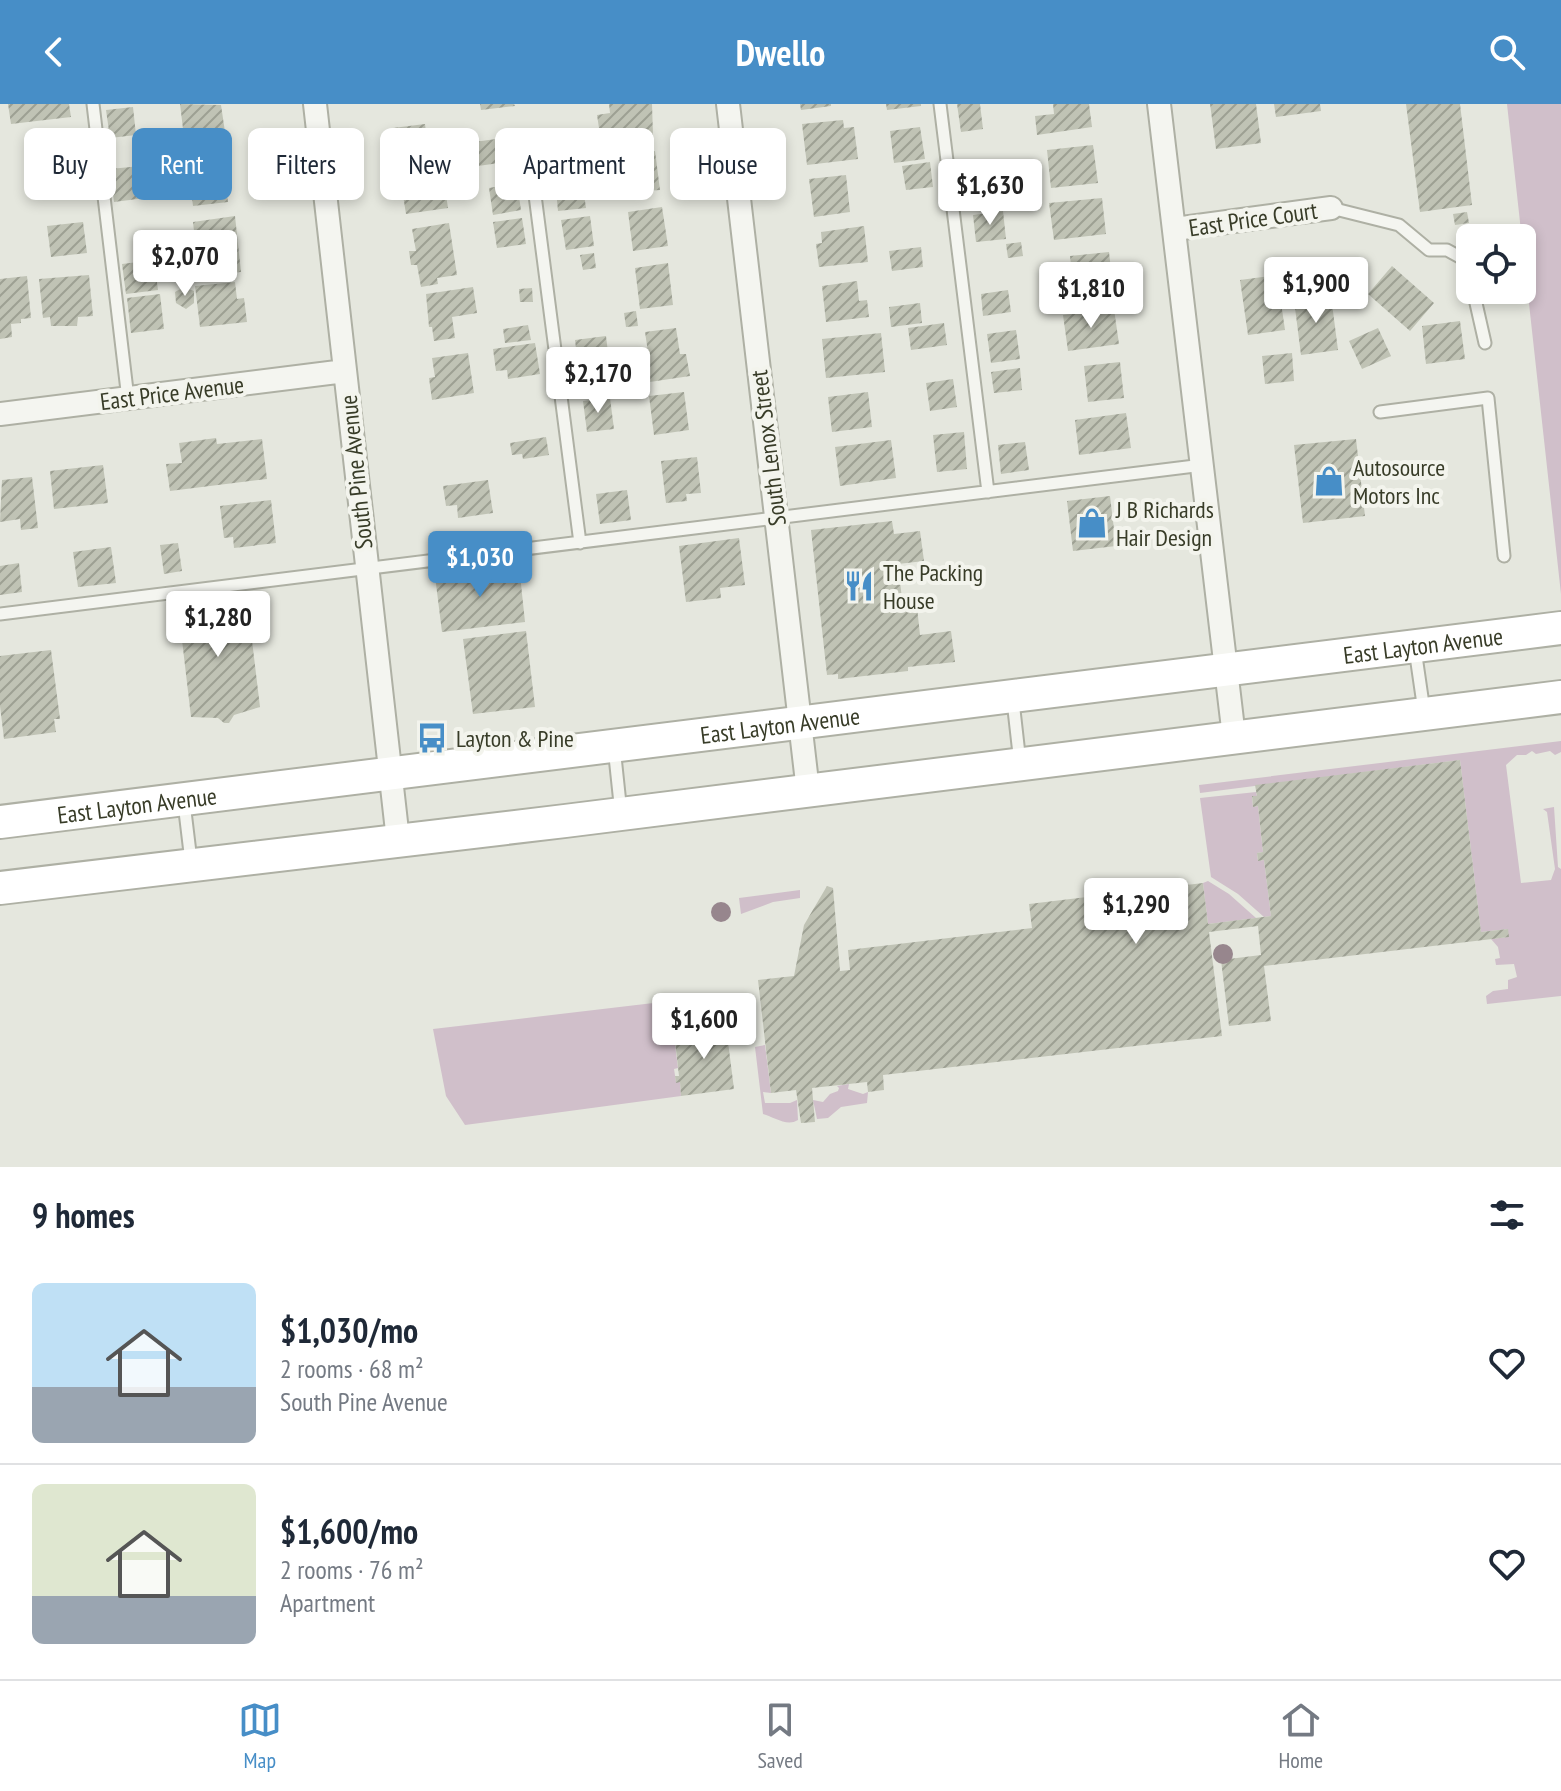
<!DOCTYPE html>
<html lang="en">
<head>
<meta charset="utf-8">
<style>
	body { margin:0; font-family:"PT Sans Narrow",sans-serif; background:#f6f6f7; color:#1f2937; height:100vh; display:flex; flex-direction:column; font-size:30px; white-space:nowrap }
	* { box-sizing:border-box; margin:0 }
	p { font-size:26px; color:#747a83 }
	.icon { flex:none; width:44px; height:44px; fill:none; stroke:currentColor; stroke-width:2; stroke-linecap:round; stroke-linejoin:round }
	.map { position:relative; height:1063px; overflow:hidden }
	.details { display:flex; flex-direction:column; background:#fff; flex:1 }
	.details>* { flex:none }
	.hud { position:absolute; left:24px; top:24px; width:800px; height:72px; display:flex; gap:16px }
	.tools { position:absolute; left:1456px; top:120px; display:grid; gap:16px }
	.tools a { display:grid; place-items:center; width:80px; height:80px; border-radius:12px; background:#fff; box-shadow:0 4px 12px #0003; font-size:40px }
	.price { position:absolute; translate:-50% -68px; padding:0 18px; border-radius:8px; background:#fff; color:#222; font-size:26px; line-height:52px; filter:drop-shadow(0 2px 4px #0008) }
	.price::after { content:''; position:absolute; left:50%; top:48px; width:24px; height:18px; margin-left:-12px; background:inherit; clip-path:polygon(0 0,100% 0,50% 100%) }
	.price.active { background:#478ec7; color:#fff }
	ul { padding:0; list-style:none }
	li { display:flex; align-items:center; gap:24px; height:200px; padding:0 32px }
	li+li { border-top:2px solid #e0e1e3 }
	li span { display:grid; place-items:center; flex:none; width:224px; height:160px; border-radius:12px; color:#555 }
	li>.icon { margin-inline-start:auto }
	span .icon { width:96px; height:96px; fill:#fffc; stroke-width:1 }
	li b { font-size:34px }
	h2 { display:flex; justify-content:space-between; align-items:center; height:96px; padding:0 32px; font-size:34px }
	.pill { padding:0 28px; border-radius:12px; background:#fff; box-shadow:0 4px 12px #0003; font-size:28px; line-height:72px }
	.pill.active { background:#478ec7; color:#fff }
	header { display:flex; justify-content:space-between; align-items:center; height:104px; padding:0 32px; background:#478ec7; color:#fff; font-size:36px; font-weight:600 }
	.tab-bar { display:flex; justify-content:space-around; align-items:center; height:112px; border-top:2px solid #e0e1e3; background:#fff; font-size:22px; color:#747a83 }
	.tab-bar a { display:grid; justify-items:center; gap:4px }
	.tab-bar .active { color:#478ec7 }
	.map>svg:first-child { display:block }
	.grass { fill:#d0bfca }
	.building { fill:url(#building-hatch) }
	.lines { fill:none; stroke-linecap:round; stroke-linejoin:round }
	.service-casing { stroke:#aeb0a4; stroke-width:15 }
	.minor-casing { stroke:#aeb0a4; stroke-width:26 }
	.secondary-casing { stroke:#aeb0a4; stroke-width:36 }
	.service { stroke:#f4f5f0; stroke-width:11 }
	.minor { stroke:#f4f5f0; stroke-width:22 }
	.secondary { stroke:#fff; stroke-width:32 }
	.tree { fill:#97868d }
	.labels { text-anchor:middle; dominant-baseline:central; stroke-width:8; stroke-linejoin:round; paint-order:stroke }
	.street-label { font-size:24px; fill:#383c28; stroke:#f3f4ed }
	.poi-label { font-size:24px; fill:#383c28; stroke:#f3f4ed; text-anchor:start }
</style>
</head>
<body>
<header><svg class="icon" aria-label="back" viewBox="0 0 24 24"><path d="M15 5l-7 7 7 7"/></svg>Dwello<svg class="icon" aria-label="search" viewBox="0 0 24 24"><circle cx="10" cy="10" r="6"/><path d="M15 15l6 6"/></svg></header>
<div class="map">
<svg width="1561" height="1063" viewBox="0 0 1561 1063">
	<defs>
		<pattern id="building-hatch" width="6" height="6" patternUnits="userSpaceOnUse" patternTransform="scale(2)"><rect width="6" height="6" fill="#c0c3b5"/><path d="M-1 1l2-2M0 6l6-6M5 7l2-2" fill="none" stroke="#9da093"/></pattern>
	</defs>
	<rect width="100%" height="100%" fill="#e5e7de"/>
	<path class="grass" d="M1507,0H1561V490Z
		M1561,637V648L1555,651L1550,647L1536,650L1532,647L1526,651H1517L1506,661L1521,779L1551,776L1555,765L1547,708L1543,705L1554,703L1558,763L1561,765V892L1487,900L1486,892L1493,887L1508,885V876L1517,873L1514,860L1496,861L1495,855L1500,854L1498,843L1491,835L1508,833V825L1481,828L1460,656L1200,689L1199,681Z
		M1256,688L1257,692L1252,693L1253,703L1258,702L1263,748L1257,749L1258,757L1264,756L1271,812L1264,813L1238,790L1211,773L1200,694Z
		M1208,777L1229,790L1256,814L1208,820L1203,779Z
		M800,786V794L773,798L741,810L739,794Z
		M662,898L671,910L678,964L674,965L676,978H680L681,992L465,1021L446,992L433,925Z
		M765,941L771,989L763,988L765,999H790L797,996L798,1016C787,1023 774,1013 763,1010L755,943Z
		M849,980L848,985L863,990L868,988L867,999L841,1003L828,1014L817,1015L813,996L823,998L830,990L838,987L839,984L837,982Z"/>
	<path class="building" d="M8,0H69L71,13L11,20Z
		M180,0L221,1L225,28L184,33Z
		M480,0H514L515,2L481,6Z
		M609,0H652L653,31L601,37L597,11L610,9Z
		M800,0H831V2L801,6Z
		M886,0H921V2L887,6Z
		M957,0H980L983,25L961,28Z
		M1053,0H1089L1092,23L1037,31L1035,12L1054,10Z
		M1210,0H1256L1261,39L1216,45Z
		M1274,0H1320L1321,7L1276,13Z
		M1406,0H1460L1472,101L1420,108Z
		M133,3L136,31L110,34L106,6Z
		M843,16L844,24L854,23L858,55L807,61L802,20Z
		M425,20L430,59L388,65L385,38L395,37L393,24Z
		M920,23L925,55L894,59L890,27Z
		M590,27L593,51L563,55L560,31Z
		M74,34L80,82L42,86L37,38Z
		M496,35L499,59L471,63L467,39Z
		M1093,41L1098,79L1051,84L1047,46Z
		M655,47L660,86L616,89L614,70L623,69L621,52Z
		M564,56L566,69L551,70L549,58Z
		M222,58L224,67H229L231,82H226L228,98L193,102L188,62Z
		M930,58L933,83L906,86L902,62Z
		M141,62L145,94L114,98L110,65Z
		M996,70L1000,101L969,105L965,74Z
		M443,71L448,104L406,110L402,85H406L404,76Z
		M846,71L850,108L814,113L809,75Z
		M517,79L521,106L493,111L489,84Z
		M583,83L586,104L558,107L556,86Z
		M1102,94L1106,130L1054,136L1049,99Z
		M662,103L668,142L633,147L628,108Z
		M1003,107L1006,135L976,138L973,111Z
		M1467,108L1469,119L1455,121L1453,110Z
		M235,112L241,168L199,172L193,118Z
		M590,112L594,142L566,146L561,116Z
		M522,114L526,140L497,144L493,118Z
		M83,118L87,149L51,153L47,122Z
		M449,119L457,171L437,174L438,180L421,183L417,161H411L409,147H416L412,125Z
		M864,122L868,158L819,163L816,140L822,139L821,128Z
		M1021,138L1023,152L1008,154L1006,140Z
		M921,143L923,163L892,167L889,147Z
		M1109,148L1113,183L1074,188L1070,152Z
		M594,149L596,164L583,166L580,151Z
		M154,156L158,186L126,190L122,160Z
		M668,159L673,201L640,205L635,164Z
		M1392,162L1434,199L1410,227L1368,190Z
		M89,171L93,212L78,213L77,222H51L50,213L43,214L39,175Z
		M1277,171L1285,226L1248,231L1240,176Z
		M27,172L31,214L21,215V219L11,220L12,233L0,235V175Z
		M857,177L859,197L867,196L869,213L826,218L822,182Z
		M235,178L237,195L244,194L247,218L200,223L195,182Z
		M184,183L194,187V199L186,205L176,199L175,188Z
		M473,183L477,209L452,213L455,234L434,237L432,223H429L426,190Z
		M532,184L533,198H520L519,185Z
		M1008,186L1011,208L983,212L981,190Z
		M160,190L164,225L131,229L127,194Z
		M1331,192L1338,246L1301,251L1294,196Z
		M920,199L922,219L891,223L889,203Z
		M1114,205L1119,240L1068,247L1063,211Z
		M636,207L638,222L626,223L624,209Z
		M1460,217L1465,255L1426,260L1422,222Z
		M944,219L947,241L911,246L908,224Z
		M528,221L531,236L505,239L503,225Z
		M676,224L680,250H686L690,272L643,279L640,257L649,255L645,228Z
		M1378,224L1391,252L1362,265L1349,237Z
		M1016,226L1020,255L991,259L987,230Z
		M881,229L885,268L826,274L822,235Z
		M606,232L609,257L578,261L575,236Z
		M535,239L540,270L508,275L507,266L496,267L493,245Z
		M468,249L474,289L432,296L429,274L435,273L432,254Z
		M1292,249L1294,277L1265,280L1262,252Z
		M1120,258L1124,294L1088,298L1084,262Z
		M1020,264L1022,286L994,289L991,268Z
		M953,275L957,303L930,307L926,279Z
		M684,288L689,326L654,331L649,292Z
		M868,288L872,323L832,328L828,293Z
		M610,294L614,325L587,328L583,297Z
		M1126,309L1131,344L1079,351L1075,316Z
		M964,328L967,365L937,368L933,331Z
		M546,333L549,351L523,355L522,350L512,351L510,339Z
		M216,334L217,340L262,335L267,375L170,387L166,360L182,359L179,339Z
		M1356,335L1365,412L1303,419L1294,341Z
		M891,336L896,374L840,382L835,343Z
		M1025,338L1029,366L1001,370L998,341Z
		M697,353L701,389L686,390L687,397L666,399L661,357Z
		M103,361L108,399L54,405L50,367Z
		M32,373L38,424L21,426L20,415L0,418L2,376Z
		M488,376L493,409L458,414L457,401L446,402L443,382Z
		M627,386L631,416L600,420L596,390Z
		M1110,392L1116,442L1073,447L1067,397Z
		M271,396L276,439L234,444L233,433L224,434L220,402Z
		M892,417L894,430L920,427L924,457L898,460L903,504L917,503L920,531L951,527L955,558L908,563V567L838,575V570L827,571L811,426Z
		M739,434L745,481L720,484L721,494L686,498L679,442Z
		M178,439L182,467L164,470L160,441Z
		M111,443L116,479L78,483L73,448Z
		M19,459L22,488L0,491V462Z
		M519,461L525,518L442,528L435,472Z
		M247,495L260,603L234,611L229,619H224L218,614L191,613L182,536L176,537L172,505Z
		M526,527L535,603L473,610L463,535Z
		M51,546L60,615H54L56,628L4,635L0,602V552Z
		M1460,656L1481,828L1508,825L1509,833L1264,862L1271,917L1229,922L1221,856L1261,851L1258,822L1209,828L1222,932L883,971L884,986L868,988L867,978L812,984L815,1018L801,1019L796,986L771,989L758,876L794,872L804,821L827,782L833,784L840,867L850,866L848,846L1032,824L1029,800L1203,779L1208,820L1271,812L1264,756L1258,757L1257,749L1263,748L1258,702L1253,703L1252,692H1257L1255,681Z
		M726,922L734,985L681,992L680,978L676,979L675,972H679L674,928Z"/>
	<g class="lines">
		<g class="service-casing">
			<path id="service" d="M93,0L128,295
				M940,0L988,388
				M532,68L580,439
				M1331,104L1399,121L1429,146H1447L1467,157L1470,171
				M1473,186L1485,239
				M1380,308L1488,294L1504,452
				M0,510L1203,361
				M1415,545L1424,607
				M1013,597L1020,659
				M614,643L621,709
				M184,699L191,757"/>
		</g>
		<g class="minor-casing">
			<path id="minor" d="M315,0L398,736
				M728,0L808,687
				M1159,0L1234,633
				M1175,125L1331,104
				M0,310L345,267"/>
		</g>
		<g class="secondary-casing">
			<g id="secondary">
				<path id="s1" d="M0,718L1561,524"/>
				<path d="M0,784L565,717L1561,593"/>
			</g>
		</g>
		<use href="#service" class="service"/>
		<use href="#minor" class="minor"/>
		<use href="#secondary" class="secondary"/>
	</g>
	<g class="tree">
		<circle cx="721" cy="808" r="10"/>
		<circle cx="1223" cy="850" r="10"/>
	</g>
	<defs>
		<g id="shop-bare" transform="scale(2.4)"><path d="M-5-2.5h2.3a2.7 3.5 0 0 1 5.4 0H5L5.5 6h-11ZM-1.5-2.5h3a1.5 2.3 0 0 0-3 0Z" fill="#478ec7" stroke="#f3f4ed" stroke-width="2.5" paint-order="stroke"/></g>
		<g id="restaurant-bare" transform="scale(2.4)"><path d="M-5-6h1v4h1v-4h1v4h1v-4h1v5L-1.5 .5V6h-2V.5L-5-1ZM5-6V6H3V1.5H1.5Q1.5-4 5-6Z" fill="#478ec7" stroke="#f3f4ed" stroke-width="2.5" paint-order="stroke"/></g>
		<g id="bus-bare" transform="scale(2.4)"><path d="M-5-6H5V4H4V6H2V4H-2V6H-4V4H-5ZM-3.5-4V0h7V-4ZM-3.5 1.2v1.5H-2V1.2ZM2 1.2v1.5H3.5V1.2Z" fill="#478ec7" stroke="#f3f4ed" stroke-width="2.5" paint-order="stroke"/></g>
	</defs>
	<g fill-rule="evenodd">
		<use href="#shop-bare" x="1329" y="377"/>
		<use href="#shop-bare" x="1092" y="419"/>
		<use href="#restaurant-bare" x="859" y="482"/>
		<use href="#bus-bare" x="432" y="634"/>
	</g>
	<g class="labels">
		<g class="street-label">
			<text transform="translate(1253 115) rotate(-8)">East Price Court</text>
			<text transform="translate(172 289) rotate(-7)">East Price Avenue</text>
			<text transform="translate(768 344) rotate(-97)">South Lenox Street</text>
			<text transform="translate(356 368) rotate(-96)">South Pine Avenue</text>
			<text stroke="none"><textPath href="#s1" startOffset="1434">East Layton Avenue</textPath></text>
			<text stroke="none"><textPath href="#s1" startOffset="786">East Layton Avenue</textPath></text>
			<text stroke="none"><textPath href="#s1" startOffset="138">East Layton Avenue</textPath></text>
		</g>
		<g class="poi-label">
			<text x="1353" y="363">Autosource<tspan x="1353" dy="28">Motors Inc</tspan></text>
			<text x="1116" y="405">J B Richards<tspan x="1116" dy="28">Hair Design</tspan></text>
			<text x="883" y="468">The Packing<tspan x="883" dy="28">House</tspan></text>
			<text x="456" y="634">Layton &amp; Pine</text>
		</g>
	</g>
</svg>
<div class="tools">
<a><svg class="icon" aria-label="locate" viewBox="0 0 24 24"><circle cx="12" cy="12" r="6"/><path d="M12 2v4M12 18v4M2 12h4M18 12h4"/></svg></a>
</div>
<b class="price" style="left:990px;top:123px">$1,630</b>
<b class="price" style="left:185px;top:194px">$2,070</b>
<b class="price" style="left:1316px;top:221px">$1,900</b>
<b class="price" style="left:1091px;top:226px">$1,810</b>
<b class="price" style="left:598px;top:311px">$2,170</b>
<b class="price active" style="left:480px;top:495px">$1,030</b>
<b class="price" style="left:218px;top:555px">$1,280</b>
<b class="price" style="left:1136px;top:842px">$1,290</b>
<b class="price" style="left:704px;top:957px">$1,600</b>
<div class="hud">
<a class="pill">Buy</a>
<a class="pill active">Rent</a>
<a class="pill">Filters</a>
<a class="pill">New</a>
<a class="pill">Apartment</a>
<a class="pill">House</a>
</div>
</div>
<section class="details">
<h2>9 homes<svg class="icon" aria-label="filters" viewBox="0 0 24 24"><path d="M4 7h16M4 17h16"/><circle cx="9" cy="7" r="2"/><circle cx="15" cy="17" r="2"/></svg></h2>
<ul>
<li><span style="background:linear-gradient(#bfe0f5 65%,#9aa5b1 0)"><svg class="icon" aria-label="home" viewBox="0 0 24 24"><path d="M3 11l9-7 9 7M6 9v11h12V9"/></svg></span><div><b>$1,030/mo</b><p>2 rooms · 68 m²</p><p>South Pine Avenue</p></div><svg class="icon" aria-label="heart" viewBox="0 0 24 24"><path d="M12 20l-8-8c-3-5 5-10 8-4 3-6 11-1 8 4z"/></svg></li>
<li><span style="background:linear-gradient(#dfe7d0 70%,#9aa5b1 0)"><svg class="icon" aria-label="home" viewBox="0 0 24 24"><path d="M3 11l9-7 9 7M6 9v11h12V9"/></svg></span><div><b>$1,600/mo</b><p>2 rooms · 76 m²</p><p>Apartment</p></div><svg class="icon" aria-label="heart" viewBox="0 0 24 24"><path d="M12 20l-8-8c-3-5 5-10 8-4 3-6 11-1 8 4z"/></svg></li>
</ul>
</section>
<nav class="tab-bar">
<a class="active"><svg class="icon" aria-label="map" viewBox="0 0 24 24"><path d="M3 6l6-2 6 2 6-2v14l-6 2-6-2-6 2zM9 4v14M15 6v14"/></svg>Map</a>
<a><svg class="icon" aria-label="saved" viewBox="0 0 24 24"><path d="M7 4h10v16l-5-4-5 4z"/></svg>Saved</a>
<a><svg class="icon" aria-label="home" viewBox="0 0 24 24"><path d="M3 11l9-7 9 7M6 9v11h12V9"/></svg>Home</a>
</nav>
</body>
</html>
